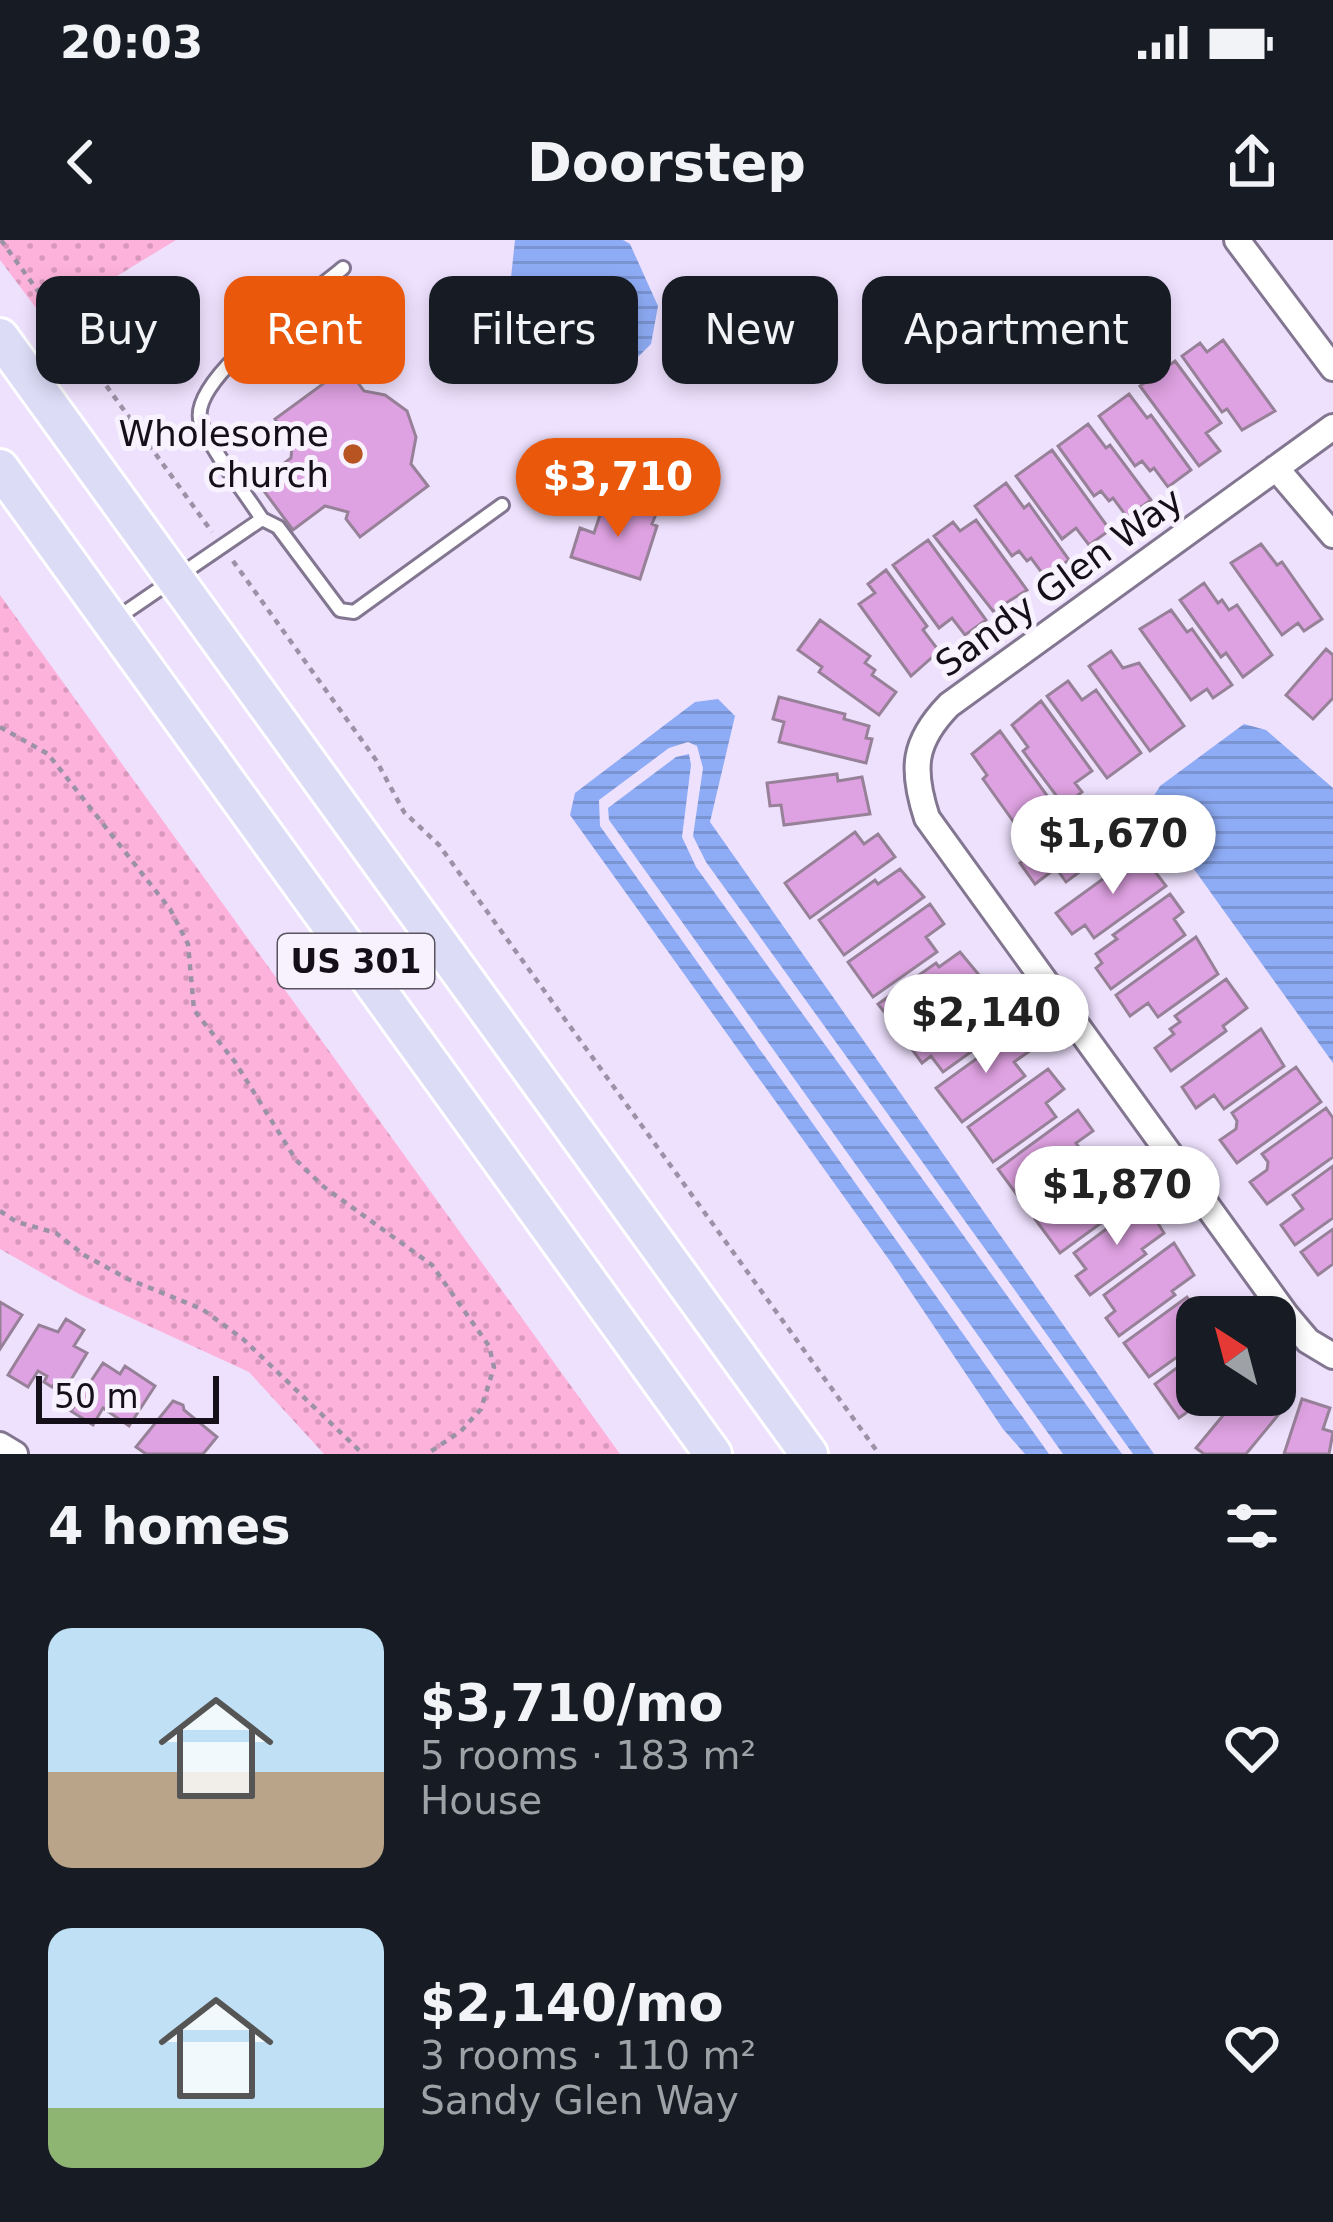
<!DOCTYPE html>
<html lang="en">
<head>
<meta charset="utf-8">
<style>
	body { margin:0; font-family:"DejaVu Sans",sans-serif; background:#20242c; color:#f1f3f6; height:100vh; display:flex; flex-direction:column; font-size:45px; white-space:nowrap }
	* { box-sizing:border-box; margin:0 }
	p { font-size:39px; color:#9ea1a6 }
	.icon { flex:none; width:66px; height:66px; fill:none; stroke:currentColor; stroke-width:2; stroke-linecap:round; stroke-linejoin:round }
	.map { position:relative; height:1214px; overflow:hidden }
	.details { display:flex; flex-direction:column; background:#171b24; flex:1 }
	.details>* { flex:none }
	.top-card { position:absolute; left:36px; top:36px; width:1263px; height:108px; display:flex; gap:24px }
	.needle { width:78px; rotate:324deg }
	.controls { position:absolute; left:1176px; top:1056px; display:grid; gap:24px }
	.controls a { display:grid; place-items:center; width:120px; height:120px; border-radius:24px; background:#171b24; box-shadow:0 6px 18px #0003; font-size:60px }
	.scale { position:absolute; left:36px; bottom:30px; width:183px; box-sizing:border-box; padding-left:12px; border:6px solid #140f19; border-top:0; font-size:33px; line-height:42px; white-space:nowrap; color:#140f19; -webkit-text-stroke:9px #f7f2fe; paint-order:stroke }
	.price { position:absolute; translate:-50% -102px; padding:0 27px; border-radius:42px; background:#fff; color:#222; font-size:39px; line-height:78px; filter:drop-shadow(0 3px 6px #0008) }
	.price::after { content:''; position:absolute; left:50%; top:72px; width:36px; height:27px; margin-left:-18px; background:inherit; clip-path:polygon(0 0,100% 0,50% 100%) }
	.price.current { background:#ea580c; color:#fff }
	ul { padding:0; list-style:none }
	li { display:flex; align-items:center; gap:36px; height:300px; padding:0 48px }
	li span { display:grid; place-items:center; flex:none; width:336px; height:240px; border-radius:24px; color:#555 }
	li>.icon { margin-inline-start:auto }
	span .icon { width:144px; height:144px; fill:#fffc; stroke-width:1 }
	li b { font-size:51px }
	h2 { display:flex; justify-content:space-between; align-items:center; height:144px; padding:0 48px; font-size:51px }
	.pill { padding:0 42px; border-radius:24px; background:#171b24; box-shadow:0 6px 18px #0003; font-size:42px; line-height:108px }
	.pill.current { background:#ea580c; color:#fff }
	.status { display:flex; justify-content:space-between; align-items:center; height:84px; padding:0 60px; background:#171b24; direction:ltr }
	.status svg { height:33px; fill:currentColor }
	header { display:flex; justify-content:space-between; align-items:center; height:156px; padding:0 48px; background:#171b24; font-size:54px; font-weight:800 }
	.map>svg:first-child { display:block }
	.grass { fill:url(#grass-dots) }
	.water { fill:url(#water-rules) }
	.building { fill:#dea1e1; stroke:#978198; stroke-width:3 }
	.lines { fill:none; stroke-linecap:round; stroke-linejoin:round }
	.service-casing { stroke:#827690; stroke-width:18 }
	.minor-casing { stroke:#827690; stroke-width:30 }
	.primary-casing { stroke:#fff; stroke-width:42 }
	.path { stroke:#9c92a7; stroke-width:4.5; stroke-dasharray:6 6; stroke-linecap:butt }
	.service { stroke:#fff; stroke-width:12 }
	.minor { stroke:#fff; stroke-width:24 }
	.primary { stroke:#dddcf7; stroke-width:36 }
	.poi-dot { fill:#b85322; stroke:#f7f2fe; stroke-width:4.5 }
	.labels { text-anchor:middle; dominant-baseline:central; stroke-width:10; stroke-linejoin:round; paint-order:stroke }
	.shield { fill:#f7f2fe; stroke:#58535e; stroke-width:3 }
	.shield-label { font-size:33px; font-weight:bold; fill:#140f19 }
	.poi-label { font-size:36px; fill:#140f19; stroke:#f7f2fe; text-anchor:end }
	.street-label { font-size:36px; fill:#140f19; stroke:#f7f2fe }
</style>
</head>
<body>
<div class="status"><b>20:03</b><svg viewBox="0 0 49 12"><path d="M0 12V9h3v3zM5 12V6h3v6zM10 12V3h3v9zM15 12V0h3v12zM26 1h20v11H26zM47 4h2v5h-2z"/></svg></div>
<header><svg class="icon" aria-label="back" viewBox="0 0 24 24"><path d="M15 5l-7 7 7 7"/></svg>Doorstep<svg class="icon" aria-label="share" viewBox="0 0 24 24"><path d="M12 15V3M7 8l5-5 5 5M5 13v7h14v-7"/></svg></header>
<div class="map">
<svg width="1333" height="1214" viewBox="0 0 1333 1214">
	<defs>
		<pattern id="grass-dots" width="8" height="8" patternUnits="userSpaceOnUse" patternTransform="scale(3)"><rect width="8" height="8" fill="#fdb2dc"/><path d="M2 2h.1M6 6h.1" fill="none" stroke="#d898bc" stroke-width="1.8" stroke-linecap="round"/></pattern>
		<pattern id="water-rules" width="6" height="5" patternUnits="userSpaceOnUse" patternTransform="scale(3)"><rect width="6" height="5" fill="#8eacf5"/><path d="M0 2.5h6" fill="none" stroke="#7a93d1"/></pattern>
	</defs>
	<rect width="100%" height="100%" fill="#eee1fe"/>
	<path class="grass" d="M0,0H176L45,80L0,20Z
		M0,355L620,1214H324L249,1132L79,1054L0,1009Z"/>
	<path class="water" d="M515,0H623L630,4L658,66L651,104L621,134L569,133L542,120L508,66Z
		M718,459L735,476L710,582L1154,1214H1133L706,622L693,596L703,528L697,506L688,502L669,508L599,560L600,586L1049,1214H1025L1003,1189L890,1021L570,575L575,553L695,462Z
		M1244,484L1266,490L1333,548V823L1153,572L1152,559L1160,546Z
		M689,514L691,525L682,597L696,627L1122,1214H1063L609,580L608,568L676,517Z"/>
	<path class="building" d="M1223,100L1275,171L1242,190L1227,169L1222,172L1182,116L1200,103L1207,112Z
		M1175,121L1221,183L1206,193L1220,211L1199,226L1140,146Z
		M346,127L364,151L385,155L407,171L416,197L411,224L428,246L360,297L346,279L348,272L325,266L293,290L258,243L291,218L293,196H288L275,179Z
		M1129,154L1147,178L1151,175L1191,230L1168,247L1154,228L1150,231L1142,221L1135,226L1099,176Z
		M1088,184L1106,208L1110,205L1151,260L1127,277L1113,258L1109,261L1101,251L1094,256L1058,206Z
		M1052,210L1110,290L1089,305L1076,288L1062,299L1016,236Z
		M1006,243L1024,268L1029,264L1069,320L1045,337L1031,318L1027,321L1019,311L1012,316L975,266Z
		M614,261L656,274L652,284L657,286L640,339L571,317L580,288L594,293L601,272L610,274Z
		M976,280L1027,350L993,371L934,296L953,282L960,291Z
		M928,300L986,380L965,395L952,378L939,388L893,325Z
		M1261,304L1277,325L1282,322L1322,379L1304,391L1298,383L1282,395L1231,323Z
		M886,330L927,386L923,390L939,411L911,436L859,364L875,353L868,344Z
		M1204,343L1218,363L1222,360L1229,370L1237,365L1272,415L1243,437L1226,413L1221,417L1180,360Z
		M1171,370L1187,392L1192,389L1232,445L1213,458L1207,449L1191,460L1140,389Z
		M820,380L870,416L865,423L875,430L872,435L896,452L879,475L819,432L822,427L798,410Z
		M1326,409L1333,415V458L1313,479L1286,455Z
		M1111,411L1123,428L1139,423L1184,486L1150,511L1089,426Z
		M1068,441L1082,460L1096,450L1141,513L1107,538L1047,456Z
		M779,457L845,474L844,479L869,486L866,498L872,499L866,523L779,502L784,482L773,479Z
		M1041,461L1092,531L1075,543L1082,552L1064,566L1023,511L1028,507L1012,485Z
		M1000,491L1051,561L1035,573L1041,582L1023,595L983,539L987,535L972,514Z
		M837,534L838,541L862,537L870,574L784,585L781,565L770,566L767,543Z
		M1099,565L1124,599L1066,642L1056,628L1035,644L1020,623Z
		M855,592L864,604L878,594L895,617L810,678L785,643Z
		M1140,612L1166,646L1094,698L1085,685L1072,694L1056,673Z
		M900,629L924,657L844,715L819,680L875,640L878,644Z
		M1170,654L1183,672L1174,679L1185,695L1111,749L1096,728L1102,723L1096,714L1117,699L1113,695Z
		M930,664L944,684L926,697L937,712L873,757L848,722Z
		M1196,697L1218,734L1158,777L1148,763L1130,776L1116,755Z
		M960,712L984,741L913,791L902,776L892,782L878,764L936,723L939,727Z
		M1226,739L1247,768L1223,786L1226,791L1171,831L1155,808L1174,794L1170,789L1180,782L1175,776Z
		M989,753L1014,781L943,832L931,816L922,823L909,805L965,764L968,768Z
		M1019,788L1034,808L1014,822L1025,836L962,882L936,848Z
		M1261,789L1284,826L1224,869L1214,855L1196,868L1182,847Z
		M1296,827L1321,862L1237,923L1220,900L1236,889L1237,881L1232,873Z
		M1048,829L1064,849L1046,863L1056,877L993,922L968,887Z
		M1326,868L1333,878V917L1267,964L1250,942L1267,930L1268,922L1262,914Z
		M1078,870L1093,891L1076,903L1086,917L1023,963L998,929Z
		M1115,920L1130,941L1109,957L1119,970L1060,1013L1035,979Z
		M1333,926V978L1295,1005L1281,985L1303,969L1293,955Z
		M1144,961L1164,993L1142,1009L1146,1014L1090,1055L1076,1036L1086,1029L1074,1013Z
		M1333,989V1024L1318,1035L1301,1012Z
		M1174,1003L1194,1035L1172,1051L1175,1055L1119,1096L1106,1078L1115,1071L1104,1055Z
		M1187,1057L1197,1071L1214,1058L1228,1077H1197V1103L1149,1137L1124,1103Z
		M0,1062L22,1075L0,1109Z
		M66,1079L84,1090L74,1106L87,1113L66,1148L56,1142L52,1147L44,1142L47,1136L38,1131L28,1147L8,1135L39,1085L58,1092Z
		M1197,1113V1155H1211L1179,1178L1155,1144Z
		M103,1123L120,1134L125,1126L155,1146L129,1186L103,1168L93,1185L71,1171Z
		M1275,1137L1284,1145L1270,1161L1271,1167L1279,1174L1246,1214H1204L1196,1208L1240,1155H1275Z
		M1302,1159L1330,1168L1323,1189L1333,1192L1329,1214H1284Z
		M173,1161L183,1165L184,1170L217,1197L203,1214H146L136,1207Z"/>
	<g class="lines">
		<g class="service-casing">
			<path id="service" d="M343,28C313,54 185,140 201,183C213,213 244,251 262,279L278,287L340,370L354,372L502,265
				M117,378L262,279"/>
		</g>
		<g class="minor-casing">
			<path id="minor" d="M1237,0L1333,128
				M1333,187L949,465C913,502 911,529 927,578L1286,1075L1308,1101L1333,1116
				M1276,228L1333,295
				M0,1205L15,1214"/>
		</g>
		<g class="primary-casing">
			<path id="primary" d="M0,97L809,1214
				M0,228L713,1214"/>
		</g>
		<path class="path" d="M1,0L212,292
			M233,321L376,520L404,572L439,605L879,1214
			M0,487L48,514L170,669L188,704L194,770L235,822L296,920L324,947L432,1025L489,1106L494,1127L481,1169L461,1191L427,1214
			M0,971L17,982L56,993L84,1015L128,1039L202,1069L243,1099L363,1214"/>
		<use href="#service" class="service"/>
		<use href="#minor" class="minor"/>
		<use href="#primary" class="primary"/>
	</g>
	<circle class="poi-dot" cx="353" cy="214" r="12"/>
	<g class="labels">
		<rect class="shield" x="278" y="694" width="156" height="54" rx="9"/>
		<g class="shield-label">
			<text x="356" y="721">US 301</text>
		</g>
		<g class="poi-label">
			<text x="329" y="193">Wholesome<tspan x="329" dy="41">church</tspan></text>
		</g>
		<g class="street-label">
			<text transform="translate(1059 342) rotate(-36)">Sandy Glen Way</text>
		</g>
	</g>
</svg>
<div class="controls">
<a><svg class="needle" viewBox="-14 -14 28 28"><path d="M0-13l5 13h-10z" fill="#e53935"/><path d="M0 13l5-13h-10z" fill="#9ea1a6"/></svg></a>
</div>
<div class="scale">50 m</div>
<b class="price current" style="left:618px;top:300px">$3,710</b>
<b class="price" style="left:1113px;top:657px">$1,670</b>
<b class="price" style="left:986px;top:836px">$2,140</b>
<b class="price" style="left:1117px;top:1008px">$1,870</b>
<div class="top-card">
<a class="pill">Buy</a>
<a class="pill current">Rent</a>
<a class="pill">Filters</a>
<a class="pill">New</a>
<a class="pill">Apartment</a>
</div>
</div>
<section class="details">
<h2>4 homes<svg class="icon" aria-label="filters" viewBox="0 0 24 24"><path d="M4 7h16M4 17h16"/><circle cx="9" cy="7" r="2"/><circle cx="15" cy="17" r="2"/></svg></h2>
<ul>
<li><span style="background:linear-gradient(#bfe0f5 60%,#b9a48a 0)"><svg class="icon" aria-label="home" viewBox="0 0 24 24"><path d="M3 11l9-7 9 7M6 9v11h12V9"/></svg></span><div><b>$3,710/mo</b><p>5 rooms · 183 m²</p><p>House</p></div><svg class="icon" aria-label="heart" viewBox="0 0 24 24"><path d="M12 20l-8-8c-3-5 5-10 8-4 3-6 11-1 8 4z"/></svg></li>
<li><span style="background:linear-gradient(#bfe0f5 75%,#8fb573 0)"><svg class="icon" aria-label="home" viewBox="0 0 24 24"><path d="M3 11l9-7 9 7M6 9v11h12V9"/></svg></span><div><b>$2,140/mo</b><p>3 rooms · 110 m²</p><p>Sandy Glen Way</p></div><svg class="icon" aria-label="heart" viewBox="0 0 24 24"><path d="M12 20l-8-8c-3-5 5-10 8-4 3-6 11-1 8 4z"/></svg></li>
</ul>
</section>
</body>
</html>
